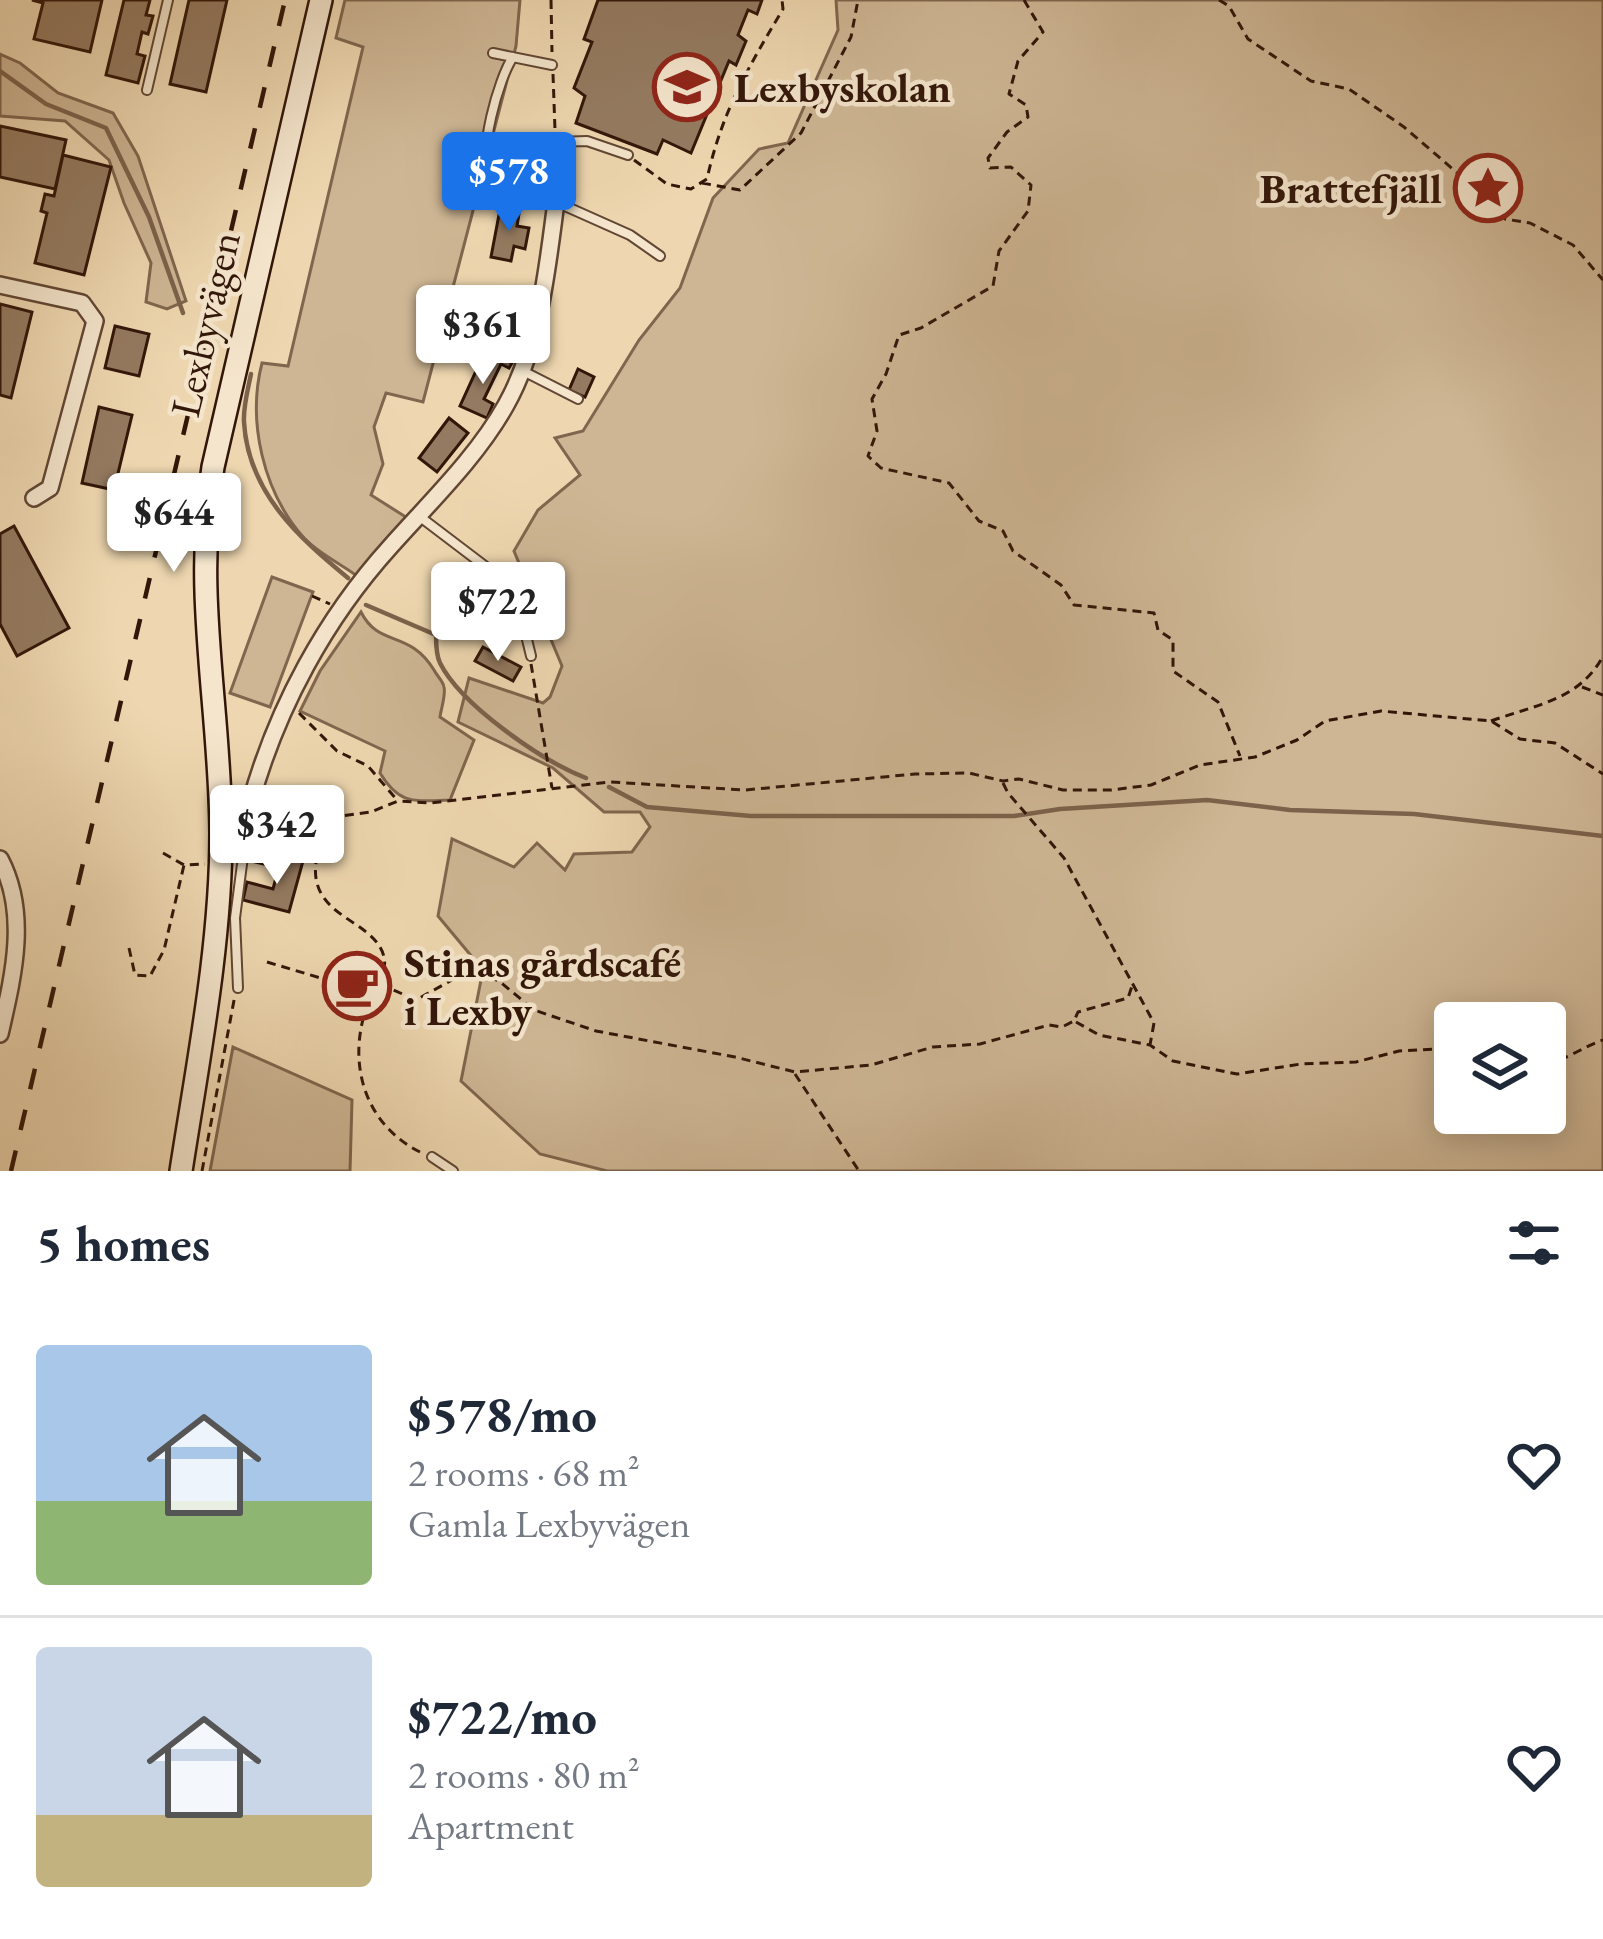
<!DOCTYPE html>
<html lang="en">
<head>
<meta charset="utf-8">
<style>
	body { margin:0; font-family:"EB Garamond",serif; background:#f6f6f7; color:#1f2937; height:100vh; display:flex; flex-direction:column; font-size:45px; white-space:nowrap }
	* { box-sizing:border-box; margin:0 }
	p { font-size:39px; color:#747a83 }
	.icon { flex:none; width:66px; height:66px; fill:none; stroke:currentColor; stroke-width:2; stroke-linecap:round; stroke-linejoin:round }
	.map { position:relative; height:1171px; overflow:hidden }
	.sheet { display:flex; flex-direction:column; background:#fff; flex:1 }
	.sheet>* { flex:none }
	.buttons { position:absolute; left:1434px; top:1002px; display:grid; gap:24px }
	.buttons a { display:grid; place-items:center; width:132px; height:132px; border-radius:12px; background:#fff; box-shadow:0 6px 30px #0003; font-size:60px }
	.price { position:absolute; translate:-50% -102px; padding:0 27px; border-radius:12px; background:#fff; color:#222; font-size:39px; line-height:78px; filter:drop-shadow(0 3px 6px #0008) }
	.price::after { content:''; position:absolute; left:50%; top:72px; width:36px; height:27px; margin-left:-18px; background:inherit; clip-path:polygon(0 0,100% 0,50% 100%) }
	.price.on { background:#1a73e8; color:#fff }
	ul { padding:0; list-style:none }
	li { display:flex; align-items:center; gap:36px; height:300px; padding:0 36px }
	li+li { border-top:3px solid #e0e1e3 }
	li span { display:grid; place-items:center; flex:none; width:336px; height:240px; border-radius:12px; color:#555 }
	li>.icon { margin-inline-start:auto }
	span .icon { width:144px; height:144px; fill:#fffc; stroke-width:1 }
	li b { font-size:51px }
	h2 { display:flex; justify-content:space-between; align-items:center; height:144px; padding:0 36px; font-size:51px }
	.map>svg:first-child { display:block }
	.green { fill:#ceb694; stroke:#80664e; stroke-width:3; fill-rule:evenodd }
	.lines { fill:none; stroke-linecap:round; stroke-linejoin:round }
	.stream { stroke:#7c624b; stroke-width:4.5 }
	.building { fill:#947a60; stroke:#321609; stroke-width:3 }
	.lane-casing { stroke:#614633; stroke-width:12 }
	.street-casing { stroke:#614633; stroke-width:20 }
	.secondary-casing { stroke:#321609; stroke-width:26 }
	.path { stroke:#321609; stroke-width:3; stroke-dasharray:9 6; stroke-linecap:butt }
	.lane { stroke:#f4e5cc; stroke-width:8 }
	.street { stroke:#f4e5cc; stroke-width:15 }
	.secondary { stroke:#f4e5cc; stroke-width:21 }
	.rail { stroke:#321609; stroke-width:4.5; stroke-dasharray:21 21; stroke-linecap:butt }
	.labels { text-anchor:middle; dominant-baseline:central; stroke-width:9; stroke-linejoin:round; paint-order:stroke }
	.poi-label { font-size:42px; font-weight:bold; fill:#321609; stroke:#f4e5cc; text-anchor:start }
	.street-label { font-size:42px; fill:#321609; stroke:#f4e5cc }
</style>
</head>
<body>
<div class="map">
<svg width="1603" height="1171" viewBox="0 0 1603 1171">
	<rect width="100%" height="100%" fill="#eed7b0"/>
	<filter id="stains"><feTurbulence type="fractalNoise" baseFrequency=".00167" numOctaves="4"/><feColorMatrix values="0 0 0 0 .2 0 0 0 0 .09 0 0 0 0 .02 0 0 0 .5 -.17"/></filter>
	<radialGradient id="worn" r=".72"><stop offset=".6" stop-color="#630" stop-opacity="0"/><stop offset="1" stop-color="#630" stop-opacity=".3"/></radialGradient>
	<path class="green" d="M345,0H520L516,46L423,402L386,393L374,427L383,464L371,495L409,519L357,576C341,564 318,553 304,538C263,492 247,421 262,363L288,366L363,47L336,38Z
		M836,0H1603V1171H607L540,1154L461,1081L483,970L438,916L452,839L514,867L537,843L565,870L574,854L632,852L650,827L640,812H604L553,768L458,722L469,678L543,703L550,697L562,666L514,551L538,510L580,475L555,438L583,431L639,340L680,288L713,198L759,149L788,143L838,30ZM1455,1023H1545V1113H1455Z
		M0,54L20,63L58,93L113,113L138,156L186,301L167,309L146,302L151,263L124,203L109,160L65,121L0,116Z
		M272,577L313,592L270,707L230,693Z
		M361,612C379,648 409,629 434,670C437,676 443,681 444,687C446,695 441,709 440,717L474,740L450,800C415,801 400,806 380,773L385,751L300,711L320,671Z
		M233,1047L352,1100L350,1171H210Z"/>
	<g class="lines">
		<path class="stream" d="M0,71L46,104L106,128L149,217L183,313
			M251,374C248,389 243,407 244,422C248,492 298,537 348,578
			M366,605L436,635C436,644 436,655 440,663C461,705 542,761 586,778
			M609,787L647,807L751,816H1014L1060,809L1207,800L1290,810L1414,814L1603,836"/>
	</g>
	<path class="building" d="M32,0H102L90,52L34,39L43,3Z
		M124,0H150L146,15L153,16L148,34L142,32L137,54L145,56L138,83L106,75Z
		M189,0H227L206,92L170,84Z
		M598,0H762L757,14L748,10L738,35L746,41L736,65L729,61L691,153L663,140L657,154L576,123L585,96L574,88L592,42L584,39Z
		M0,126L66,140L55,189L0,177Z
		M514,145L534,150L524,193L503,188Z
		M63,155L111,167L84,275L35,263L47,213L41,211L45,194L54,196Z
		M501,204L520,208L517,226L529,228L525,249L514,246L511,261L491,257Z
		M0,304L32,312L11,398L0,395Z
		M115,326L149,334L139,376L105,368Z
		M491,353L512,363L509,368L501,364L484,399L493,404L487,418L460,406L476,371L481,373Z
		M578,369L594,377L585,397L569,390Z
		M99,407L132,415L114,490L82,483Z
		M449,418L468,433L437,472L419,458Z
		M14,526L69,628L17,656L0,624V534Z
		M483,647L521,667L513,681L475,661Z
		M256,842L280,848L276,867L251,861Z
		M282,855L303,861L289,912L243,900L247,882L273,889Z"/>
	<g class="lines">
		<g class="lane-casing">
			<path id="lane" d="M493,53L552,65
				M147,90L168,0
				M555,142L587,141L628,155
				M489,177C478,154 498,79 513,57
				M556,202L630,235L660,256
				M523,371L578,399
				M419,516L494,573L517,598L531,656
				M238,988L235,918L250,803
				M432,1157L453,1171"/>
		</g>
		<g class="street-casing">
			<path id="street" d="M0,285L82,303L95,321L50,488L34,498
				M220,801H251C277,708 325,619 390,547C430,502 477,457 506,405C540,344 547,270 556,202
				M0,859C29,914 13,977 0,1034"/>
		</g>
		<g class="secondary-casing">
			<path id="secondary" d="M181,1171C198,1061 221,945 221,833C220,705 193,597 213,467L321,0"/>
		</g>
		<path class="path" d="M551,0L552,52
			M1024,0L1043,32L1018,61L1009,94L1026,105L1028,117L1007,132L988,158L990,168L1011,167L1031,185L1028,211L999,251L993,286L921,328L899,335L886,374L872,399L877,431L868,456L881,468L949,483L979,521L1003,531L1013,551L1061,585L1074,605L1154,613L1158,630L1173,640V671L1218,702L1240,756
			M1219,0L1229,6L1248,39L1311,81L1349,89L1404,127L1476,189L1505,219L1530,223L1573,245L1603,280
			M553,74L555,130
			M555,152L556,190
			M634,160L667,184L691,189L707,179C722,111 748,68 783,9L782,0
			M702,183L740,190L801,133L851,37L858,0
			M312,596L330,604
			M531,664L552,788
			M1582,687L1603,695
			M299,713L337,751L368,766L397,800
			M1491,721C1535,705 1580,700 1603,656
			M1003,783L1008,793L1064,858L1154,1023L1150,1045
			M163,853L184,865L205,864
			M129,948L135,975L150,976L164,950L184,865
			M267,962L344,985
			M380,984L416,1000L459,976L477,972L499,981L534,1010L596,1031L735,1057L795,1072L871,1065L933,1047L980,1044L1049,1025L1062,1027L1074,1021L1078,1012L1128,998L1133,983
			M1076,1022L1099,1035L1150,1045L1173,1061L1237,1074L1301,1064L1356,1062L1399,1051L1455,1048
			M1545,1063C1564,1062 1584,1046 1603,1040
			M795,1074L859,1171
			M420,1152C366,1125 347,1066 366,1009C372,991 388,977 384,957C374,915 296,919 320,845C324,832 330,823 341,816L371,812L398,801L431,803L610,782L745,790L915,774L969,773L1003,781L1019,779L1063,790H1111L1151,785L1200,765L1255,757L1297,740L1325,721L1381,711L1491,721L1520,739L1555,743L1603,774
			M202,1171L235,995"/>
		<use href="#lane" class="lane"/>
		<use href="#street" class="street"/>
		<use href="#secondary" class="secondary"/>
		<path class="rail" d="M11,1171L285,0"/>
	</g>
	<defs>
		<g id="school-ring" transform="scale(3.45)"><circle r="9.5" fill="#f4e5cc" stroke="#8f2418" stroke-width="1.5"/><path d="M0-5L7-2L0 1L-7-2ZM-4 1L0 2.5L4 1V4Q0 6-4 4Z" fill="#8f2418"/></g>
		<g id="sight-ring" transform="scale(3.45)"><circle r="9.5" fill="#f4e5cc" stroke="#8f2418" stroke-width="1.5"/><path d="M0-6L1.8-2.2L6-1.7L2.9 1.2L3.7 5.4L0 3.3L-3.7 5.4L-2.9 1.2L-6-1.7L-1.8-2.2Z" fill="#8f2418"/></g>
		<g id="cafe-ring" transform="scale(3.45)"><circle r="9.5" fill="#f4e5cc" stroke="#8f2418" stroke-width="1.5"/><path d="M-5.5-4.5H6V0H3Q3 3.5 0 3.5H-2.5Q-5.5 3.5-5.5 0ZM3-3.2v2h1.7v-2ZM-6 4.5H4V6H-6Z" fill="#8f2418"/></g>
	</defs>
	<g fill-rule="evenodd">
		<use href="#school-ring" x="687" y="87"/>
		<use href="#sight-ring" x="1488" y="188"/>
		<use href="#cafe-ring" x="357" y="986"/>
	</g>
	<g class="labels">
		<g class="poi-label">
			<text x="734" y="87">Lexbyskolan</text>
			<text x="1442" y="188" text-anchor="end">Brattefjäll</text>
			<text x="404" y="962">Stinas gårdscafé<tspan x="404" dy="48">i Lexby</tspan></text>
		</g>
		<g class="street-label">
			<text transform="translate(205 324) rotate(-77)">Lexbyvägen</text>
		</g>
	</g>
	<rect width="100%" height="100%" filter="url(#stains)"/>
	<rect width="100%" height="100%" fill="url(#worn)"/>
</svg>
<div class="buttons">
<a><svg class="icon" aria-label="layers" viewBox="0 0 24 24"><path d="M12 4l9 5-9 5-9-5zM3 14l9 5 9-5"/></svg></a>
</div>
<b class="price on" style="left:509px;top:234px">$578</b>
<b class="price" style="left:483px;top:387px">$361</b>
<b class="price" style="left:174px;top:575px">$644</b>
<b class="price" style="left:498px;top:664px">$722</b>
<b class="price" style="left:277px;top:887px">$342</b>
</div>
<section class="sheet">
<h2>5 homes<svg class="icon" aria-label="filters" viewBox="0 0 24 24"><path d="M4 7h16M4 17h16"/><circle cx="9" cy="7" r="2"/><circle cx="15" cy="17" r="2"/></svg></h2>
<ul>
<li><span style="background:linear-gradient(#a9c7e8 65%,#8fb573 0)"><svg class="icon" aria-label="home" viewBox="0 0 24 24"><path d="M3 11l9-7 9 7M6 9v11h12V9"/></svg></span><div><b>$578/mo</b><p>2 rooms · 68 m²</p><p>Gamla Lexbyvägen</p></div><svg class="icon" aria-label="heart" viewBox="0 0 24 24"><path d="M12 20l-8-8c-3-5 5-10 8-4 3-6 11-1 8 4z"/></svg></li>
<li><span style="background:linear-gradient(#c9d6e8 70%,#c2b280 0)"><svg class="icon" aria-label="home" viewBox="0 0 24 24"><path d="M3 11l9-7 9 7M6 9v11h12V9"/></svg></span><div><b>$722/mo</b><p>2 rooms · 80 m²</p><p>Apartment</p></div><svg class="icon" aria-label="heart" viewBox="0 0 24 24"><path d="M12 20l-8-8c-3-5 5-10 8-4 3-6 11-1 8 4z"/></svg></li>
</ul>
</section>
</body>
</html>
